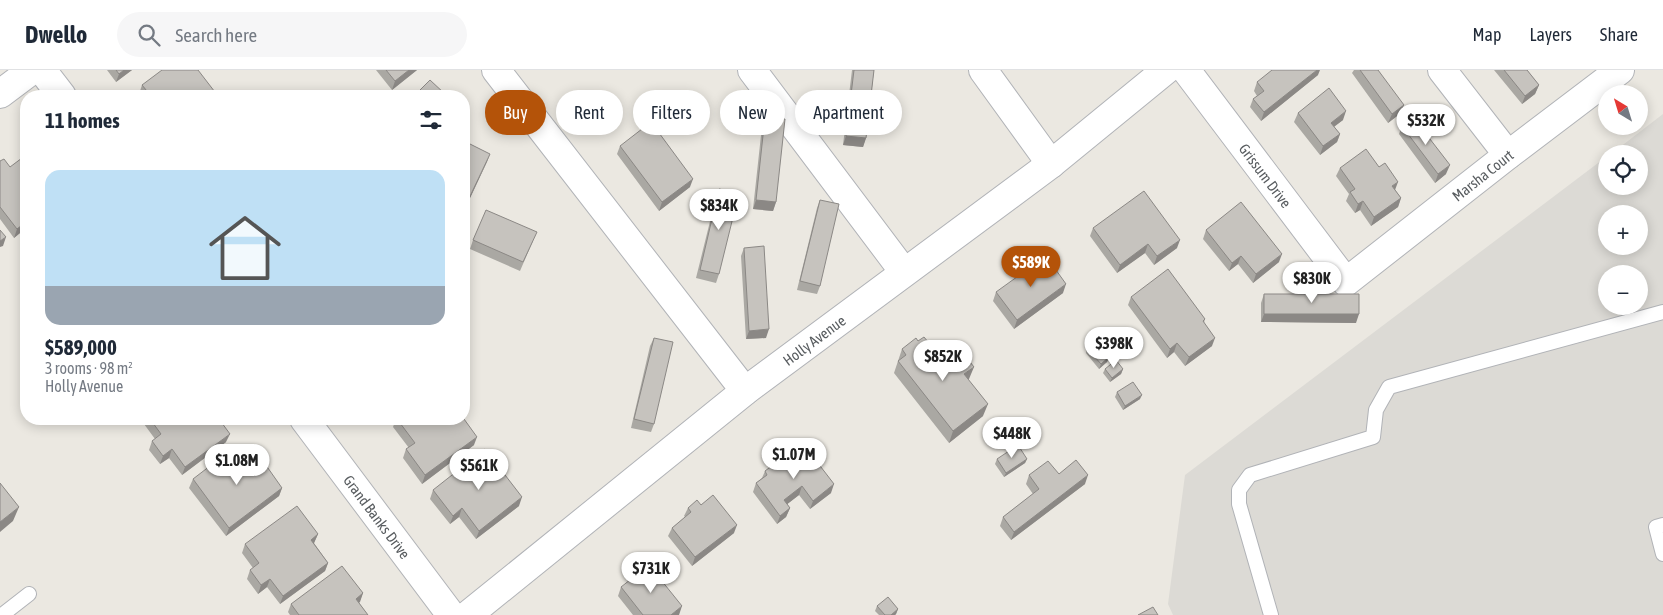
<!DOCTYPE html>
<html lang="en">
<head>
<meta charset="utf-8">
<style>
	body { margin:0; font-family:"Asap Condensed",sans-serif; background:#f6f6f7; color:#1f2937; height:100vh; display:flex; flex-direction:column; font-size:19px; white-space:nowrap }
	* { box-sizing:border-box; margin:0 }
	p { font-size:16px; color:#747a83 }
	.icon { flex:none; width:28px; height:28px; fill:none; stroke:currentColor; stroke-width:2; stroke-linecap:round; stroke-linejoin:round }
	.map { position:relative; flex:1; overflow:hidden }
	.sheet { position:absolute; left:20px; top:20px; width:450px; height:335px; display:flex; flex-direction:column; background:#fff; border-radius:20px; box-shadow:0 2px 12px #0003 }
	.sheet>* { flex:none }
	.guide { position:absolute; left:485px; top:20px; width:475px; height:45px; display:flex; gap:10px }
	.needle { width:32px; rotate:322deg }
	.tools { position:absolute; left:1598px; top:15px; display:grid; gap:10px }
	.tools a { display:grid; place-items:center; width:50px; height:50px; border-radius:50%; background:#fff; box-shadow:0 2px 12px #0003; font-size:25px }
	.price { position:absolute; translate:-50% -42px; padding:0 11px; border-radius:18px; background:#fff; color:#222; font-size:16px; line-height:32px; filter:drop-shadow(0 1px 2px #0008) }
	.price::after { content:''; position:absolute; left:50%; top:30px; width:15px; height:11px; margin-left:-8px; background:inherit; clip-path:polygon(0 0,100% 0,50% 100%) }
	.price.on { background:#b45309; color:#fff }
	ul { padding:0; list-style:none }
	li { display:grid; align-content:center; gap:10px; height:265px; padding:0 25px }
	li span { display:grid; place-items:center; height:155px; border-radius:15px; color:#555 }
	li>.icon { margin-inline-start:auto }
	span .icon { width:90px; height:90px; fill:#fffc; stroke-width:1 }
	li b { font-size:21px }
	h2 { display:flex; justify-content:space-between; align-items:center; height:60px; padding:0 25px; font-size:21px }
	.chip { padding:0 18px; border-radius:22px; background:#fff; box-shadow:0 2px 12px #0003; font-size:18px; line-height:45px }
	.chip.on { background:#b45309; color:#fff }
	header { display:flex; align-items:center; gap:30px; box-sizing:border-box; height:70px; padding:0 25px; background:#fff; border-bottom:1px solid #e0e1e3 }
	header strong { font-size:24px }
	nav { display:flex; gap:28px; margin-inline-start:auto; font-size:18px }
	.search { width:350px; height:45px; background:#f6f6f7; display:flex; align-items:center; gap:12px; box-sizing:border-box; padding:0 18px; border-radius:28px; color:#747a83; font-size:19px }
	.map>svg:first-child { display:block }
	.industrial { fill:#dcdad5; fill-rule:evenodd }
	.lines { fill:none; stroke-linecap:round; stroke-linejoin:round }
	.lane-casing { stroke:#b1b3b7; stroke-width:16 }
	.street-casing { stroke:#b1b3b7; stroke-width:30 }
	.lane { stroke:#fff; stroke-width:14 }
	.street { stroke:#fff; stroke-width:28 }
	.wall { fill:#aaa8a3 }
	.shaded-wall { fill:#8b8885 }
	.building { fill:#c6c3be; stroke:#8b8885 }
	.labels { text-anchor:middle; dominant-baseline:central; stroke-width:4.5; stroke-linejoin:round; paint-order:stroke }
	.street-label { font-size:15px; fill:#595d60; stroke:#fff }
</style>
</head>
<body>
<header>
<strong>Dwello</strong>
<div class="search"><svg class="icon" aria-label="search" viewBox="0 0 24 24"><circle cx="10" cy="10" r="6"/><path d="M15 15l6 6"/></svg>Search here</div>
<nav><a>Map</a><a>Layers</a><a>Share</a></nav>
</header>
<div class="map">
<svg width="1663" height="545" viewBox="0 0 1663 545">
	<rect width="100%" height="100%" fill="#ebe8e1"/>
	<path class="industrial" d="M1663,44V545H1173L1168,534L1185,405L1606,87V116H1639V84H1611ZM1606,144H1639V176H1606ZM1606,204H1639V236H1606Z"/>
	<g class="lines">
		<g class="lane-casing">
			<path id="lane" d="M1663,455L1656,457L1663,484
				M2,545L29,524
				M1271,545L1239,434V420L1250,405L1373,367L1376,340L1389,317L1663,242"/>
		</g>
		<g class="street-casing">
			<g id="street">
				<path d="M42,0L62,26"/>
				<path d="M496,0L745,321"/>
				<path d="M752,0L904,202"/>
				<path d="M983,0L1051,94"/>
				<path id="s1" d="M1186,0L1346,212L1508,85L1620,0"/>
				<path d="M1442,0L1508,85"/>
				<path d="M0,24L32,0"/>
				<path id="s2" d="M304,349L451,545"/>
				<path id="s3" d="M468,545L745,321L1051,94L1166,0"/>
			</g>
		</g>
		<use href="#lane" class="lane"/>
		<use href="#street" class="street"/>
	</g>
	<path class="wall" d="M107,0H132L116,12Z
		M376,0H417L392,20Z
		M852,0H874L866,68L863,77L843,75Z
		M1354,0H1378L1401,43L1388,53L1352,3Z
		M1494,0H1527L1539,15L1535,24L1522,34Z
		M1318,5L1261,51L1250,37L1253,29L1257,26L1254,21L1257,12Z
		M142,15L218,26H141L139,24Z
		M1298,43L1343,50L1334,57L1340,64L1337,72L1320,85L1294,52Z
		M765,47L776,132L773,141L753,139L762,56Z
		M1402,56L1446,104L1435,113L1399,64Z
		M620,76L690,117L659,141L617,84Z
		M0,91L10,97L26,158L14,168L0,149Z
		M1379,97L1401,128L1398,137L1371,156L1360,140L1355,143L1346,131L1349,124L1336,106L1340,98Z
		M719,119V204L716,213L696,208L716,127Z
		M820,130V216L817,224L797,220L817,138Z
		M1093,158L1177,178L1154,195L1145,183L1117,203L1090,166Z
		M1206,160L1279,192L1253,213L1238,194L1229,201L1203,169Z
		M473,170L533,171L520,201L470,179Z
		M744,178L766,268L746,269L741,186Z
		M996,222L1063,223L1014,259L993,231Z
		M1264,224L1356,253L1261,252V233Z
		M1131,227L1205,249L1204,253L1212,276L1185,296L1174,282L1167,288L1128,235Z
		M654,268V354L651,362L631,358L650,276Z
		M918,271L947,295L969,309H968L983,346L949,373L894,303L902,279Z
		M1087,278L1109,287L1107,292L1099,299L1086,283Z
		M1105,299H1123L1121,304L1110,312L1103,303Z
		M1117,322L1140,329L1123,340L1115,327Z
		M146,349H150L226,372L182,405L169,388L160,394L149,380L152,371L155,369L144,354Z
		M396,349H464L474,375L422,414L403,388L406,379L409,378L393,357Z
		M997,389H1027L1025,393L1004,407L995,394Z
		M253,398L282,418L279,426L226,466L189,418L193,409Z
		M775,398L831,423L810,439L799,425L787,434L790,438L786,447L777,454L753,422L756,413L762,408L765,401Z
		M1059,404L1085,414L1011,470L1000,456L1003,447L1033,424L1026,414L1029,405Z
		M433,420L519,436L476,469L459,447L450,454L430,429Z
		M701,435L734,463L692,496L668,466L672,458L685,447L684,446L688,438Z
		M318,464L314,473L328,493L325,501L280,534L267,517L258,524L247,509L250,500L253,498L242,483L245,474Z
		M621,517L679,545H633L618,526Z
		M363,523L359,533L368,545H290L288,542L291,534Z
		M877,536L898,539L896,544L895,545H879L875,541Z"/>
	<path class="shaded-wall" d="M124,0H132L116,12L119,4Z
		M409,0H417L392,20L395,11Z
		M1317,0H1320L1318,5L1261,51L1264,42Z
		M1539,15L1535,24L1522,34L1525,26Z
		M1404,35L1401,43L1388,53L1392,44Z
		M1346,41L1343,50L1328,61L1331,53Z
		M1340,64L1337,72L1320,85L1323,76Z
		M846,66L866,68L863,77L843,75Z
		M490,84L487,92L464,141V139Z
		M1450,95L1446,104L1435,113L1438,104Z
		M693,109L690,117L659,141L662,132Z
		M1398,112L1395,120L1392,116Z
		M1401,128L1398,137L1371,156L1374,147Z
		M756,130L776,132L773,141L753,139Z
		M1363,131L1360,140L1355,143L1358,134Z
		M26,152V158L14,168L17,159Z
		M6,167L3,176L0,177V171Z
		M1180,170L1177,178L1154,195L1157,186Z
		M1148,174L1145,183L1117,203L1120,195Z
		M1282,184L1279,192L1253,213L1256,204Z
		M1241,186L1238,194L1229,201L1232,193Z
		M1066,214L1063,223L1014,259L1017,250Z
		M1264,244H1359L1356,253L1261,252Z
		M769,259L766,268L746,269L749,261Z
		M1215,268L1212,276L1185,296L1189,287Z
		M1177,273L1174,282L1167,288L1170,279Z
		M1109,287L1107,292L1099,299L1101,294Z
		M974,297L969,309L960,316L964,304Z
		M1123,299L1121,304L1110,312L1112,308Z
		M1142,325L1140,329L1123,340L1125,336Z
		M988,334L983,346L949,373L953,361Z
		M230,364L226,372L182,405L185,397Z
		M477,367L474,375L422,414L425,405Z
		M172,379L169,388L160,394L163,386Z
		M1027,389L1025,393L1004,407L1006,403Z
		M1088,405L1085,414L1011,470L1014,462Z
		M834,414L831,423L810,439L813,431Z
		M802,416L799,425L781,439L784,430Z
		M282,418L279,426L226,466L229,458Z
		M522,427L519,436L476,469L479,461Z
		M19,437L13,451L0,462V452Z
		M462,438L459,447L450,454L453,446Z
		M790,438L786,447L777,454L780,446Z
		M737,455L734,463L692,496L695,487Z
		M318,464L314,473L308,478L311,470Z
		M328,493L325,501L280,534L283,526Z
		M270,509L267,517L258,524L261,515Z
		M363,523L360,532L353,537L356,529Z
		M682,536L679,545H671Z
		M898,539L896,544L895,545H891Z"/>
	<path class="building" d="M116,0H124L119,4Z
		M162,0H198L218,26H151L142,15Z
		M386,0H409L395,11Z
		M854,0H874L866,68L846,66Z
		M1272,0H1317L1264,42L1253,29L1264,21L1257,12Z
		M1360,0H1378L1404,35L1392,44Z
		M1504,0H1527L1539,15L1525,26Z
		M430,10L445,24L442,26H414Z
		M1329,18L1346,41L1331,53L1340,64L1323,76L1298,43Z
		M765,47L785,49L776,132L756,130Z
		M1413,47L1450,95L1438,104L1402,56Z
		M651,52L693,109L662,132L620,76Z
		M464,71L490,84L464,139Z
		M1366,79L1379,97L1385,93L1398,112L1392,116L1401,128L1374,147L1363,131L1358,134L1350,122L1355,119L1340,98Z
		M26,85V152L17,159L0,137V91L4,89L10,97Z
		M719,119L739,123L719,204L700,200Z
		M1144,121L1180,170L1157,186L1148,174L1120,195L1093,158Z
		M820,130L839,134L820,216L800,211Z
		M1241,132L1282,184L1256,204L1241,186L1232,193L1206,160Z
		M486,140L537,162L523,192L473,170Z
		M0,160L6,167L0,171Z
		M764,176L769,259L749,261L744,178Z
		M1046,186L1066,214L1017,250L996,222Z
		M1168,199L1205,249L1203,251L1215,268L1189,287L1177,273L1170,279L1131,227Z
		M1264,224H1359V244H1264Z
		M924,267L947,295L963,283L974,297L964,304L988,334L953,361L898,291L906,285L902,279L916,268L918,271Z
		M654,268L673,272L654,354L634,349Z
		M1096,272L1109,287L1101,294L1087,278Z
		M1116,290L1123,299L1112,308L1105,299Z
		M1133,312L1142,325L1125,336L1117,322Z
		M150,349H219L230,364L185,397L172,379L163,386L152,371L161,364Z
		M397,349H464L477,367L425,405L406,379L415,373Z
		M804,375L834,414L813,431L802,416L784,430L790,438L780,446L756,413L767,405L765,401L773,395L775,398Z
		M1018,375L1027,389L1006,403L997,389Z
		M236,376L253,398L263,391L282,418L229,458L193,409Z
		M485,379L522,427L479,461L462,438L453,446L433,420Z
		M1076,390L1088,405L1014,462L1003,447L1039,419L1029,405L1048,391L1059,404Z
		M0,413L19,437L0,452Z
		M713,425L737,455L695,487L672,458L691,442L688,438L697,430L701,435Z
		M297,436L318,464L311,470L328,493L283,526L270,509L261,515L250,500L259,493L245,474Z
		M649,495L682,536L671,545H643L621,517Z
		M342,496L363,523L356,529L368,545H299L291,534Z
		M888,527L898,539L891,545H885L877,536Z
		M1153,537L1158,545H1138Z"/>
	<g class="labels">
		<g class="street-label">
			<text stroke="none"><textPath href="#s1" startOffset="439">Marsha Court</textPath></text>
			<text stroke="none"><textPath href="#s1" startOffset="132">Grissum Drive</textPath></text>
			<text stroke="none"><textPath href="#s3" startOffset="442">Holly Avenue</textPath></text>
			<text stroke="none"><textPath href="#s2" startOffset="122">Grand Banks Drive</textPath></text>
		</g>
	</g>
</svg>
<div class="tools">
<a><svg class="needle" viewBox="-14 -14 28 28"><path d="M0-13l5 13h-10z" fill="#e53935"/><path d="M0 13l5-13h-10z" fill="#747a83"/></svg></a>
<a><svg class="icon" aria-label="locate" viewBox="0 0 24 24"><circle cx="12" cy="12" r="6"/><path d="M12 2v4M12 18v4M2 12h4M18 12h4"/></svg></a>
<a>+</a>
<a>−</a>
</div>
<b class="price" style="left:1426px;top:76px">$532K</b>
<b class="price" style="left:719px;top:161px">$834K</b>
<b class="price on" style="left:1031px;top:218px">$589K</b>
<b class="price" style="left:1312px;top:234px">$830K</b>
<b class="price" style="left:1114px;top:299px">$398K</b>
<b class="price" style="left:943px;top:312px">$852K</b>
<b class="price" style="left:1012px;top:389px">$448K</b>
<b class="price" style="left:794px;top:410px">$1.07M</b>
<b class="price" style="left:237px;top:416px">$1.08M</b>
<b class="price" style="left:479px;top:421px">$561K</b>
<b class="price" style="left:651px;top:524px">$731K</b>
<div class="guide">
<a class="chip on">Buy</a>
<a class="chip">Rent</a>
<a class="chip">Filters</a>
<a class="chip">New</a>
<a class="chip">Apartment</a>
</div>
<section class="sheet">
<h2>11 homes<svg class="icon" aria-label="filters" viewBox="0 0 24 24"><path d="M4 7h16M4 17h16"/><circle cx="9" cy="7" r="2"/><circle cx="15" cy="17" r="2"/></svg></h2>
<ul>
<li><span style="background:linear-gradient(#bfe0f5 75%,#9aa5b1 0)"><svg class="icon" aria-label="home" viewBox="0 0 24 24"><path d="M3 11l9-7 9 7M6 9v11h12V9"/></svg></span><div><b>$589,000</b><p>3 rooms · 98 m²</p><p>Holly Avenue</p></div></li>
</ul>
</section>
</div>
</body>
</html>
